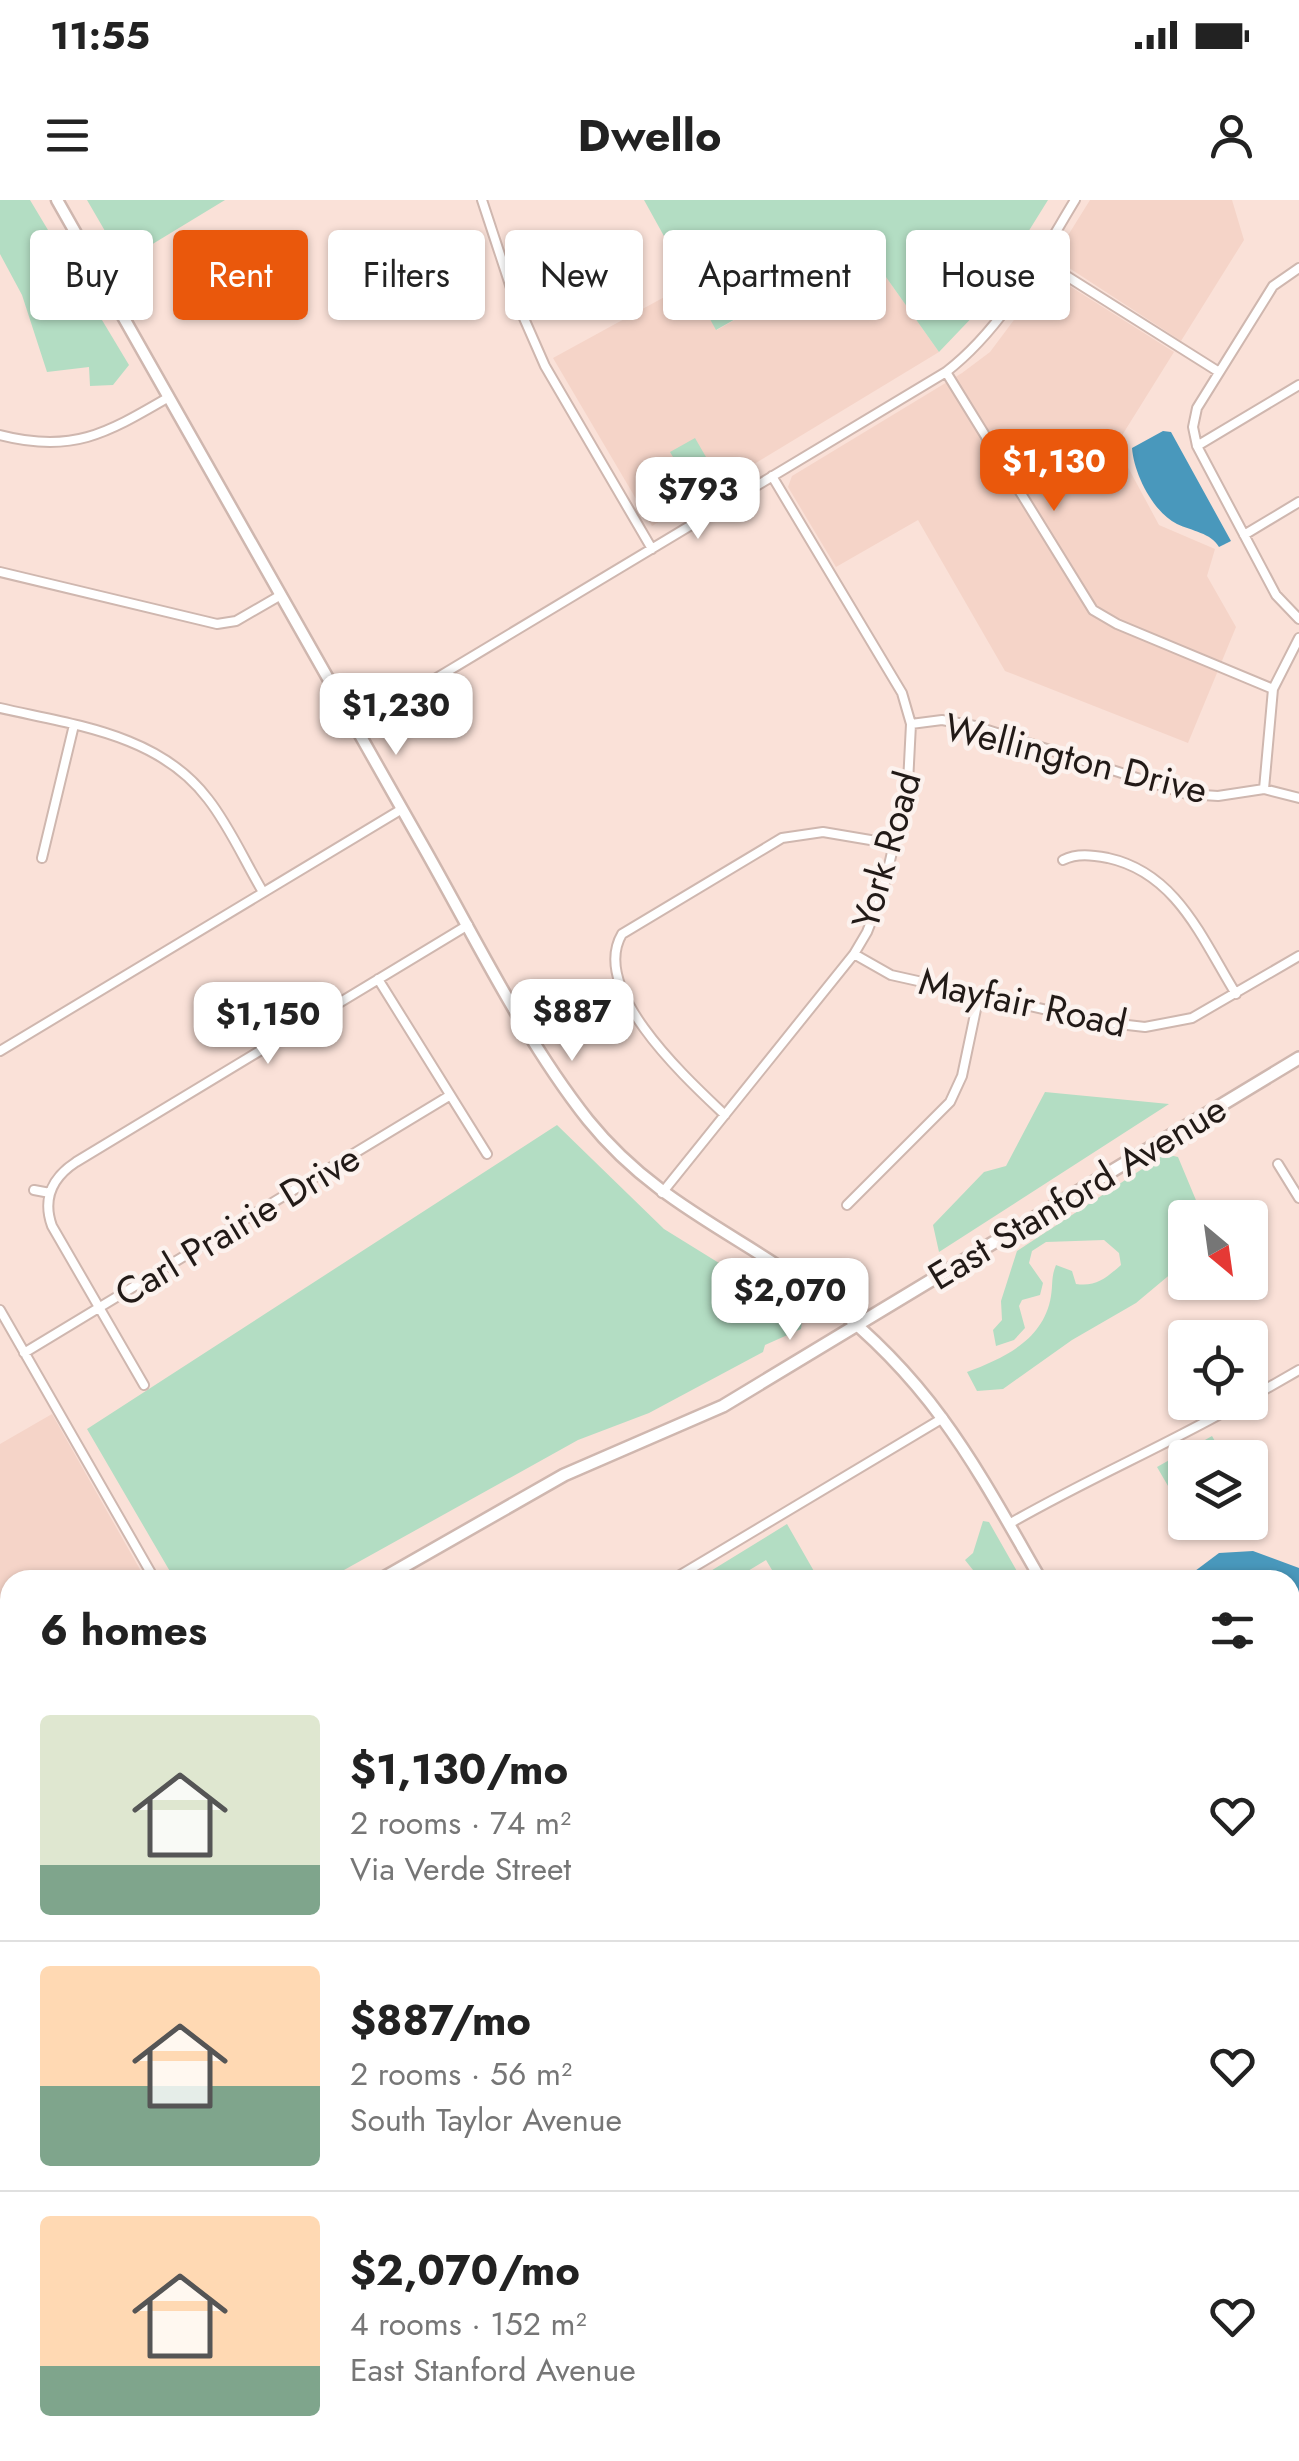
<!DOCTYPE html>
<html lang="en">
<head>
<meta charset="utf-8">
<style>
	body { margin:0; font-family:Jost,sans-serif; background:#f6f6f6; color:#222; height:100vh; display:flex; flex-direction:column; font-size:38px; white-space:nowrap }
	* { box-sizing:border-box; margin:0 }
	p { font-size:32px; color:#767676 }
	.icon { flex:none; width:55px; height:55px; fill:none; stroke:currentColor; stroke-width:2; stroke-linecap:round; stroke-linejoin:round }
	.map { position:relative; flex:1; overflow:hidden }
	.sheet { position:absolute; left:0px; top:1370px; width:1300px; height:892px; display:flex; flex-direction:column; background:#fff; border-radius:30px 30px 0 0; box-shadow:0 2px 8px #0004 }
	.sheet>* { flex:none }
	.top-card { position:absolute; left:30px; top:30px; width:1240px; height:90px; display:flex; gap:20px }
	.needle { width:65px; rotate:151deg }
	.controls { position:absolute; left:1168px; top:1000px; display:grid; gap:20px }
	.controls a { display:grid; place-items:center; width:100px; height:100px; border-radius:10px; background:#fff; box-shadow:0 2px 8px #0004; font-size:50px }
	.price { position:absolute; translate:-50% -85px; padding:0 22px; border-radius:20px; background:#fff; color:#222; font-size:32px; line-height:65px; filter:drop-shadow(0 2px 5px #0008) }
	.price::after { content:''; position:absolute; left:50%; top:60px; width:30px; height:22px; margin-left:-15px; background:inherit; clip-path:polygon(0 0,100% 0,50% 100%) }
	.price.current { background:#ea580c; color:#fff }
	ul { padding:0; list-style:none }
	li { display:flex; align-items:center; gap:30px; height:250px; padding:0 40px }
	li+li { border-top:2px solid #e0e0e0 }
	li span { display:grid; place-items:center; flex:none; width:280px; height:200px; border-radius:10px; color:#555 }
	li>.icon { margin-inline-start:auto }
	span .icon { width:120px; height:120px; fill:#fffc; stroke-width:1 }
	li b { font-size:42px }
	h2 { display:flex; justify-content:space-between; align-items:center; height:120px; padding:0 40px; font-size:42px }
	.pill { padding:0 35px; border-radius:10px; background:#fff; box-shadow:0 2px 8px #0004; font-size:35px; line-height:90px }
	.pill.current { background:#ea580c; color:#fff }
	.status { display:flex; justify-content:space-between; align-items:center; height:70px; padding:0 50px; background:#fff; direction:ltr }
	.status svg { height:28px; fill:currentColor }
	header { display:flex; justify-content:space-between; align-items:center; height:130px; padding:0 40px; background:#fff; font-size:45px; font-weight:700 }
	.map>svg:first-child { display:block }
	.built { fill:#f5d4c8 }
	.green { fill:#b3ddc3 }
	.water { fill:#4998bc }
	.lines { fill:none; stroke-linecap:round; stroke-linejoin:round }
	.minor-casing { stroke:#cfb7af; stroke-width:12 }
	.tertiary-casing { stroke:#cfb7af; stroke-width:15 }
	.secondary-casing { stroke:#cfb7af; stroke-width:16 }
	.minor { stroke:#fff; stroke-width:8 }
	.tertiary { stroke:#fff; stroke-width:10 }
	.secondary { stroke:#fff; stroke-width:11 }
	.labels { text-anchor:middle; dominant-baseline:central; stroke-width:9; stroke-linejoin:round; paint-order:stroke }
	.street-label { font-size:38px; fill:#221a17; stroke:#fcf2ee }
</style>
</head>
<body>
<div class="status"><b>11:55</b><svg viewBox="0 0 49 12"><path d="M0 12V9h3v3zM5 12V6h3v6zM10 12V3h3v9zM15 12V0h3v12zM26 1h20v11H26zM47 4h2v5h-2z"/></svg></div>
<header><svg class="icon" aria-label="menu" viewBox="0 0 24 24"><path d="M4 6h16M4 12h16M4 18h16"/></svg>Dwello<svg class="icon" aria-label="person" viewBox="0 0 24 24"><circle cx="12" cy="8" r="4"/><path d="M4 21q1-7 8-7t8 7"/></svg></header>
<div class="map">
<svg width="1299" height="2261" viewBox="0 0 1299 2261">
	<rect width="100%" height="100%" fill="#fae1d8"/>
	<path class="built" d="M1090,0H1232L1244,40L1181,141L1057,60V53Z
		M864,46L939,152L652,326L553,158L690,83L717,130Z
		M1049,73L1174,152L1116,245L1159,325L1215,349L1207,376L1236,427L1188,543L1005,471L918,320L836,367L788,287L792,276L962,173L990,152Z
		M52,1214L146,1380H10V1768L0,1774V1244Z"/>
	<path class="green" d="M0,0H30L129,165L113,185L90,186L89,167L47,172L22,95L0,54Z
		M87,0H225L123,62Z
		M644,0H1048L981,108L939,152L864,46L716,130Z
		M695,238L706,257L682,272L670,252Z
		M1045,892L1169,904L939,1052L933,1025L984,972L1006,966Z
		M557,925L664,1029L782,1102L802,1121L801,1129L765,1145L763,1152L649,1213L578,1240L326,1380H175L87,1229Z
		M1165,954L1178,957L1203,1017L1185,1018V1062L1136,1103L1072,1140L1003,1189L977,1191L967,1172C1004,1158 1044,1140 1051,1096C1053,1084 1051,1077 1056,1065L1072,1071L1076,1084C1096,1087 1106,1078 1121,1065L1119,1053L1104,1040L1046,1042L1032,1051L1029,1063L1043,1083L1040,1095L1022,1100L1019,1106L1025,1128L1014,1140L996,1146L993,1130L1002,1120L1001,1101L1017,1051Z
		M1212,1236L1224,1257L1185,1258V1292L1175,1298L1157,1267Z
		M983,1321L989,1322L1022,1380H981L965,1360L973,1353Z
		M787,1324L819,1380H778L766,1360L733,1380H696Z
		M0,1496H10V1642L0,1625Z
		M10,1770V2227L0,2210V1776Z
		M1299,1838V2167L1290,2152V1846Z
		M1290,2156L1299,2172V2261H1220L1208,2253L1290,2252Z
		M999,2253L998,2261H29L24,2253Z"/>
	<path class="water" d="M1163,231L1171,232L1231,341L1219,347C1211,333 1192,331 1177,324C1153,312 1134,274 1132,248Z
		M1253,1351L1299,1368V1452L1290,1457V1380H1183L1219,1353Z
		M1129,2253H1203L1216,2261H1138Z"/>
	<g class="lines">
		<g class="minor-casing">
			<path id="minor" d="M482,0L512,91L545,166L652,349
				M1038,58L1219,172
				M1299,68L1273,86L1197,208L1193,227L1197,246L1276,395L1299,419
				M946,172L1093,410L1117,424L1273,489L1264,589
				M0,235C73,254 107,233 169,197
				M1197,246L1299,185
				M1244,335L1299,302
				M0,372L217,424L236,421L281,395
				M1273,489L1299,438
				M0,508C74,525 159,534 208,599C230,627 245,662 263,692
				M911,524L942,520L975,526L1187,594L1218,596L1264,589L1299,598
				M355,527L946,172C1003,128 1038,61 1075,0
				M42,658L74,525
				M1063,660C1077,653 1092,655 1108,658C1177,673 1202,739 1236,794
				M854,754L891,775L1101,822L1145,827L1192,818L1299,756
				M378,779L487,954
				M0,851L402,609
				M725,915C687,879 589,790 622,734L782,638L823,632L894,644
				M1278,964L1299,998
				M34,990L50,993
				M662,993L854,754L867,732L883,691L908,583L911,524L902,493L772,276
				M847,1005L950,902L962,876L979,795
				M0,1110L155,1380
				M24,1153L449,896
				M144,1185L52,1026C42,998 53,977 76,962L468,725
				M1250,1198L1299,1170
				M1009,1324C1085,1280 1165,1246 1242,1202
				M672,1380L943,1218
				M0,1435L4,1478"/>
		</g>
		<g class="tertiary-casing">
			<path id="tertiary" d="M57,0C178,213 297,427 419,639C473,733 521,835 588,920C658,1007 745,1036 828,1101C934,1184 976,1267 1041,1380
				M1290,1683L1299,1690"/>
		</g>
		<g class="secondary-casing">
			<path id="secondary" d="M380,1380L564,1275L723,1206L1299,858
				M0,1479H10
				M0,2231L10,2248"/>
		</g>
		<use href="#minor" class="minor"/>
		<use href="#tertiary" class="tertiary"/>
		<use href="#secondary" class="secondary"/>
	</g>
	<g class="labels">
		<g class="street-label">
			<text transform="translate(1076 558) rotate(14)">Wellington Drive</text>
			<text transform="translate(886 650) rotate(-74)">York Road</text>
			<text transform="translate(1023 802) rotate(12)">Mayfair Road</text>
			<text transform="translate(1077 992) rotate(-31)">East Stanford Avenue</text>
			<text transform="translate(237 1025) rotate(-31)">Carl Prairie Drive</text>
		</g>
	</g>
</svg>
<div class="controls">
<a><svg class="needle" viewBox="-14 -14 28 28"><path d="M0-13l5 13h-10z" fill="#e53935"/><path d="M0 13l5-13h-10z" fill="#767676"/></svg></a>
<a><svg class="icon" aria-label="locate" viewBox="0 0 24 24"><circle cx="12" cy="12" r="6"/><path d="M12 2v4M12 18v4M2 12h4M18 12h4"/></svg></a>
<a><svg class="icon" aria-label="layers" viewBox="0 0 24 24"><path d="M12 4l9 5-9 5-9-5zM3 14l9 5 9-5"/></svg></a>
</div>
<b class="price current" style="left:1054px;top:314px">$1,130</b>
<b class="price" style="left:698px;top:342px">$793</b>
<b class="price" style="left:396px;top:558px">$1,230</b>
<b class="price" style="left:572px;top:864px">$887</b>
<b class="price" style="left:268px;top:867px">$1,150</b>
<b class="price" style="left:790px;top:1143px">$2,070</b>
<div class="top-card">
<a class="pill">Buy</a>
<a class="pill current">Rent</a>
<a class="pill">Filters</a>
<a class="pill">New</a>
<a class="pill">Apartment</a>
<a class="pill">House</a>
</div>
<section class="sheet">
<h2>6 homes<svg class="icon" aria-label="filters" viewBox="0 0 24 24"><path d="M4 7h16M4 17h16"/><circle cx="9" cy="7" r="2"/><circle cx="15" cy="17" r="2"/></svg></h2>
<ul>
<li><span style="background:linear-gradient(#dfe7d0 75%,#7fa58c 0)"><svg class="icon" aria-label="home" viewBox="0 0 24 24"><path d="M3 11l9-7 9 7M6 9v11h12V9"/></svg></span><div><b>$1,130/mo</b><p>2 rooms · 74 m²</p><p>Via Verde Street</p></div><svg class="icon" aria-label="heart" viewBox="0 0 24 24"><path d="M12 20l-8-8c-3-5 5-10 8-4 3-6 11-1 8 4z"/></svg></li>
<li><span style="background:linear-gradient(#ffd9b3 60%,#7fa58c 0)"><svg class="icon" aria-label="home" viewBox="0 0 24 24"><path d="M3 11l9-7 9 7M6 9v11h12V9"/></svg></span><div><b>$887/mo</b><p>2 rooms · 56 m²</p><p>South Taylor Avenue</p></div><svg class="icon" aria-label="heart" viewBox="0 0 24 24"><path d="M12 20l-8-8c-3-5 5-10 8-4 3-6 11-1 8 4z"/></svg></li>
<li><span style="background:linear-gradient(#ffd9b3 75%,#7fa58c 0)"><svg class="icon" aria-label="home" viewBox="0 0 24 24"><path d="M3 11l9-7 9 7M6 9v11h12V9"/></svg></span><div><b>$2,070/mo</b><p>4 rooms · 152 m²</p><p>East Stanford Avenue</p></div><svg class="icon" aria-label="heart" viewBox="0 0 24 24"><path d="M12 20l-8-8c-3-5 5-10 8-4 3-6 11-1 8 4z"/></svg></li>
</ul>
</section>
</div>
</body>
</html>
